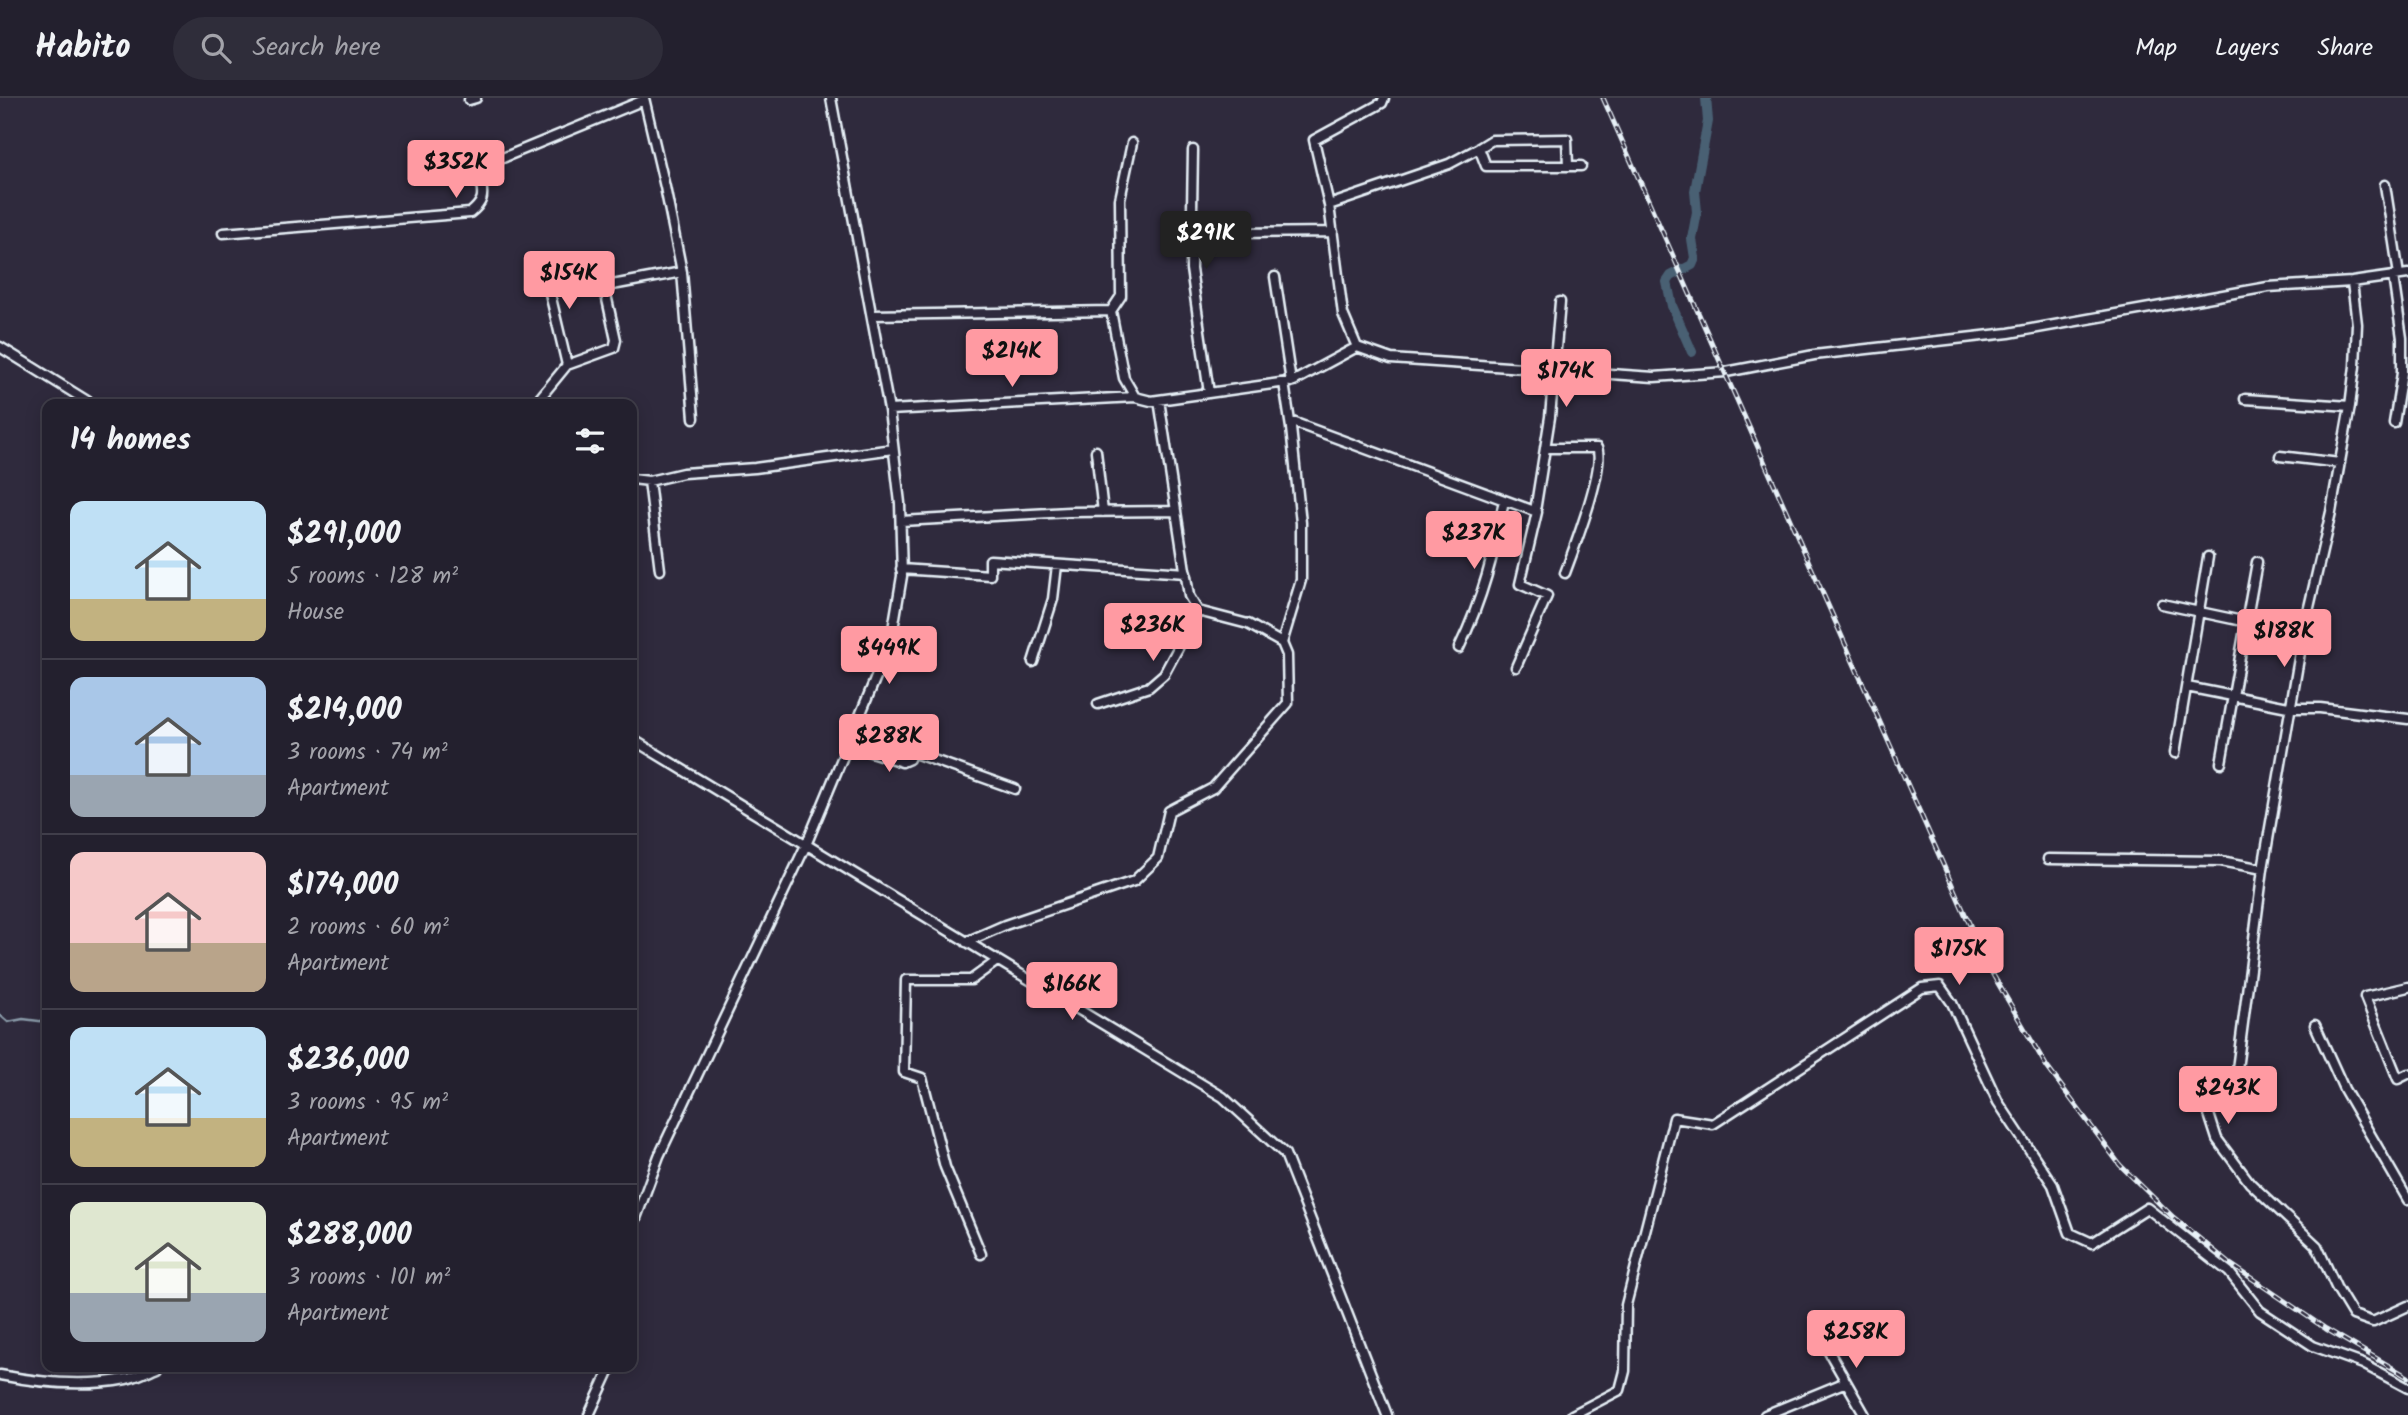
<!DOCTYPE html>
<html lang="en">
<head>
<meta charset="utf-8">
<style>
	body { margin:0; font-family:Kalam,sans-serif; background:#2f2d3a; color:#f1f3f6; height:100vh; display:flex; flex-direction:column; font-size:26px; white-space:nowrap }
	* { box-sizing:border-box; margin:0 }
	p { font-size:23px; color:#a3a3aa }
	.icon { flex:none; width:38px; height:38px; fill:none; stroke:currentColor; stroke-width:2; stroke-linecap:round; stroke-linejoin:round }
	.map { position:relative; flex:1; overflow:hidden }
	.details { position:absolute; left:42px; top:301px; width:595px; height:973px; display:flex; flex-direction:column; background:#23202e; border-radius:14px; box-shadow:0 4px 18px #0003,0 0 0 2px #403e4a }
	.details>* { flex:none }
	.price { position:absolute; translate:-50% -60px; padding:0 16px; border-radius:7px; background:#ff9aa2; color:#111; font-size:23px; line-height:46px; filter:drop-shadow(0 2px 4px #0008) }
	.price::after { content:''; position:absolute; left:50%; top:42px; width:21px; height:16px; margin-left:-10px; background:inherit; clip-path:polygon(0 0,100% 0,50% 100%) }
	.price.selected { background:#222; color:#fff }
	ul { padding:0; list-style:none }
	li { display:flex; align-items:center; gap:21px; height:175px; padding:0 28px }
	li+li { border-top:2px solid #403e4a }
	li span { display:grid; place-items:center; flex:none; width:196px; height:140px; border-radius:14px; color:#555 }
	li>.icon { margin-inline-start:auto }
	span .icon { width:84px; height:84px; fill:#fffc; stroke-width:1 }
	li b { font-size:30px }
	h2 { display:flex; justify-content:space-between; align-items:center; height:84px; padding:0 28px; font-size:30px }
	header { display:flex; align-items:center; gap:42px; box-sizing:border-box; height:98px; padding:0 35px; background:#23202e; border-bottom:2px solid #403e4a }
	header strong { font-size:33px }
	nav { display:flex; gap:38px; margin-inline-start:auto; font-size:24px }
	.search { width:490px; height:63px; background:#2f2d3a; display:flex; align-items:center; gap:18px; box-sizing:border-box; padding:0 24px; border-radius:38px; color:#a3a3aa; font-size:26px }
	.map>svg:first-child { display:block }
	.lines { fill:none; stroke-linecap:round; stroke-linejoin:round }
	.stream { stroke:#899aa8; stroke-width:2.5 }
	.canal { stroke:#496073; stroke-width:10 }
	.minor-casing { stroke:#e8f1f8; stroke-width:13 }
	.minor { stroke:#2f2a3d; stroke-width:8 }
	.rail-casing { stroke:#e8f1f8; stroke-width:5 }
	.rail { stroke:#2f2a3d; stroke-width:2.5; stroke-dasharray:8; stroke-linecap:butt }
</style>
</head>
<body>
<header>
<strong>Habito</strong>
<div class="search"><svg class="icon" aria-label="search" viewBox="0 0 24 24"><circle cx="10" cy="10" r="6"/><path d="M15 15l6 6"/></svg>Search here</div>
<nav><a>Map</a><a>Layers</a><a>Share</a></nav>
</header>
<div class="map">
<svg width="2408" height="1317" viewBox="0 0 2408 1317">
	<rect width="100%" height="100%" fill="#2f2a3d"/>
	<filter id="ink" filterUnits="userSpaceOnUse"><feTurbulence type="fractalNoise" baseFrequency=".0143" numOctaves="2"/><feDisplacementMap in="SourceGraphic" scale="14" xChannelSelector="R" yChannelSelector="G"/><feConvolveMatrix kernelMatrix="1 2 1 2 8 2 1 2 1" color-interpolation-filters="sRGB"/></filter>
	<g filter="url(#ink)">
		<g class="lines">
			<path class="stream" d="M0,917L8,924L23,921L47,924"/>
			<path class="canal" d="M1692,254L1672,208L1667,184L1671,178L1692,167L1695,160L1692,141L1697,114L1695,93L1708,23L1706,0"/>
			<g class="minor-casing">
				<path id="minor" d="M644,0L665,89L682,174L694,320
					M469,2L476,0
					M1479,50L1492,42L1567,41L1568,68
					M1193,52L1191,171L1209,295
					M2385,87L2399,177
					M1329,107L1449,66L1479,50L1486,68H1581
					M223,135L470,115C493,97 475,90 483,68L644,2
					M1191,152L1217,148L1237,135L1333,134
					M543,166L567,267
					M2393,178L2402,240V275L2394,325
					M1275,179L1291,284
					M1111,213L1121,198L1120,101L1132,45
					M872,217L1111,213L1124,280L1135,299L1151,303L1294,283L1357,249L1391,261L1654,279L1726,274L1814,257L2009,235L2268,189L2352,184L2408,176
					M0,249L92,306
					M1357,249L1343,216L1329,107L1314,42L1382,5L1384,0
					M2245,301L2350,308
					M1159,302L1189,498L1198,513L1248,526L1282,545
					M535,306L567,267L614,250L616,242L605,192L607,188L682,174
					M889,312L1135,299
					M1290,323L1537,414L1520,486L1547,498L1516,569
					M1545,350H1597C1606,369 1573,453 1565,475
					M1096,353L1103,414
					M2280,358L2340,365
					M632,381L649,383L683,375L755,370L893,351
					M649,383L660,472
					M1535,413L1550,319L1560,204
					M901,423L1069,414L1176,413
					M901,471L990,477V462L1186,475
					M2162,506L2247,524L2304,531
					M1459,550C1483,500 1494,456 1504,402
					M1033,564L1053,501L1057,467
					M2187,589L2293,610H2320L2408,621
					M1098,606L1149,589L1164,576L1198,513
					M855,634L1015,691
					M632,641L1223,999L1285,1056L1387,1317
					M849,647L902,664L909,661L911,653
					M2175,655L2208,459
					M2221,665L2257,464
					M2048,761L2221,763L2263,771L2304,531L2331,414L2350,308L2355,268L2357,226L2352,184
					M2263,771L2237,971L2223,983L2206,1007L2217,1041L2250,1085L2317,1148L2336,1189L2353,1217L2373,1224L2408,1208
					M966,844L1005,827L1134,783L1158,760L1169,713L1213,690L1288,605L1287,557L1282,545L1301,482V425L1291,330L1284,285
					M2408,889L2365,899L2398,981L2408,976
					M2315,927L2344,991L2408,1102
					M632,1131L659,1058L806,747L891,543L902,478L900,405L889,312L831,0
					M981,1156L945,1069L922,980L904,974L906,882H971L997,863
					M1821,1240L1865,1317
					M0,1277C41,1285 85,1289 126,1281C137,1279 147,1273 157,1269
					M589,1317L611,1269
					M1572,1317L1620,1292L1625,1273L1626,1207L1674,1020L1713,1026L1922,890L1940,888L1952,905L1998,1004L2053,1087L2070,1135L2092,1145L2147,1110L2229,1174L2260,1213L2313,1248L2363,1266L2408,1290
					M1765,1317L1846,1284"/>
			</g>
			<use href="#minor" class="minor"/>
			<g class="rail-casing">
				<path id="rail" d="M1603,0L1989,870L2047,969L2120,1067L2173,1119L2229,1165L2326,1231L2408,1279"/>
			</g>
			<use href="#rail" class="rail"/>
		</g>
	</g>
</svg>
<b class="price" style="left:456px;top:102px">$352K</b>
<b class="price selected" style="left:1206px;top:173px">$291K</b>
<b class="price" style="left:569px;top:213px">$154K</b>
<b class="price" style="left:1012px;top:291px">$214K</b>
<b class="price" style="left:1566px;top:311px">$174K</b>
<b class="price" style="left:1474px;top:473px">$237K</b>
<b class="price" style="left:1153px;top:565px">$236K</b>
<b class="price" style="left:2284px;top:571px">$188K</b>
<b class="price" style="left:889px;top:588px">$449K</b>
<b class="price" style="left:889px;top:676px">$288K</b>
<b class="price" style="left:1959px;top:889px">$175K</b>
<b class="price" style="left:1072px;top:924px">$166K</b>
<b class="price" style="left:2228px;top:1028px">$243K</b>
<b class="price" style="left:1856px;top:1272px">$258K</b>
<section class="details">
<h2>14 homes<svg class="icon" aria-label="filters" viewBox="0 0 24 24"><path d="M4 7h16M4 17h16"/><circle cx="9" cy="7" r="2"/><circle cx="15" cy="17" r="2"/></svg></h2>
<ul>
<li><span style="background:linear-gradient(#bfe0f5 70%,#c2b280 0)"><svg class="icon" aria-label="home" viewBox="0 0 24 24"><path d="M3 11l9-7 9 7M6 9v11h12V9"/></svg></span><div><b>$291,000</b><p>5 rooms · 128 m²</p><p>House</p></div></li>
<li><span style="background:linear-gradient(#a9c7e8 70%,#9aa5b1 0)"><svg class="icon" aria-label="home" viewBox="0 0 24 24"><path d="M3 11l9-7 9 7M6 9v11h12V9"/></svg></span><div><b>$214,000</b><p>3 rooms · 74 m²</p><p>Apartment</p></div></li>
<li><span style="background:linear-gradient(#f6c9c9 65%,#b9a48a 0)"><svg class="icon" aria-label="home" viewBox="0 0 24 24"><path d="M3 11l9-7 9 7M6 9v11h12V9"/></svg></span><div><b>$174,000</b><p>2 rooms · 60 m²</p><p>Apartment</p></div></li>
<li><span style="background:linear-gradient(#bfe0f5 65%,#c2b280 0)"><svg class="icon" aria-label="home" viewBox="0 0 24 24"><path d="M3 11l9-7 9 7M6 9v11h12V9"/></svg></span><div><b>$236,000</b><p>3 rooms · 95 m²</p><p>Apartment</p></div></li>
<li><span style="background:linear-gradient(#dfe7d0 65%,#9aa5b1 0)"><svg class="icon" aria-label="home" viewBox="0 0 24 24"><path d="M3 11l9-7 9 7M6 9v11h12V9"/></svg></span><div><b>$288,000</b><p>3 rooms · 101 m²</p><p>Apartment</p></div></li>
</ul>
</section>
</div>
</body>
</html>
